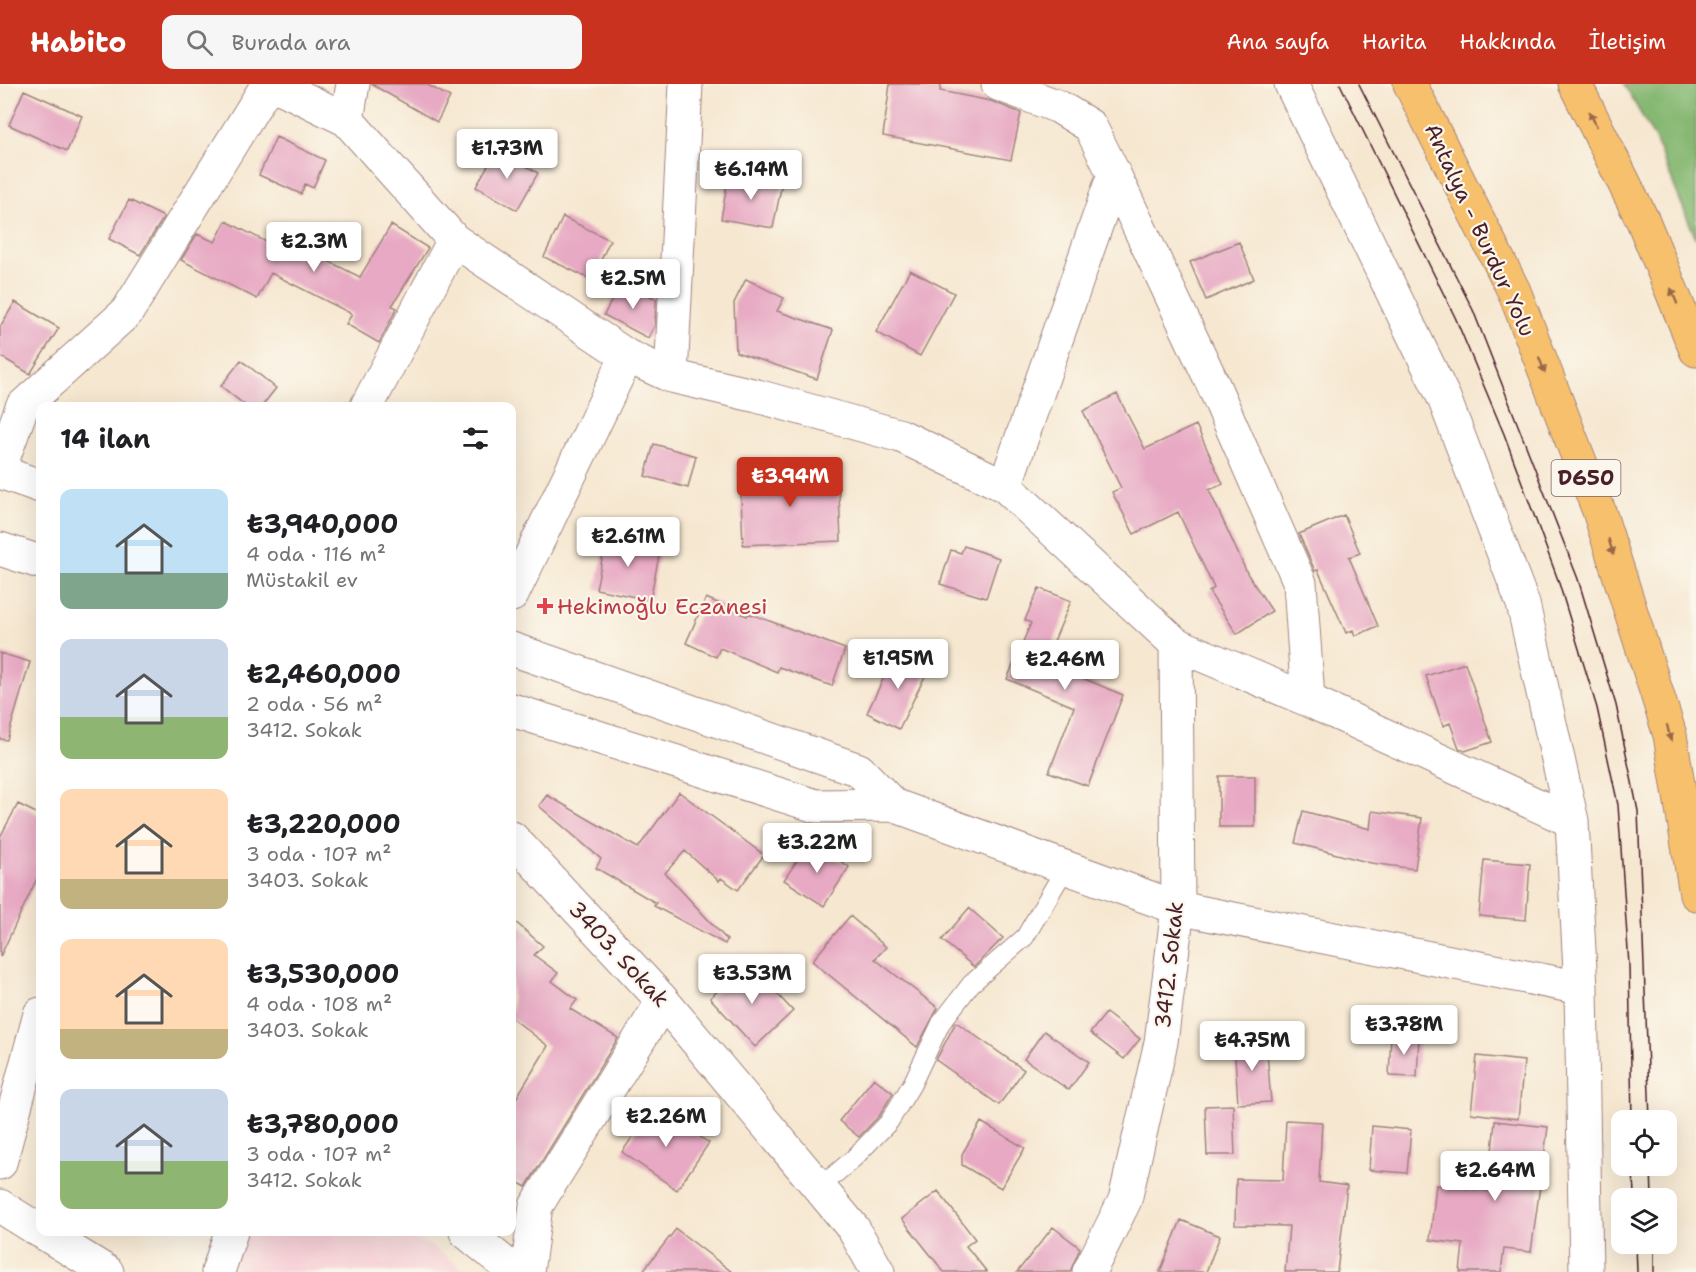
<!DOCTYPE html>
<html lang="tr">
<head>
<meta charset="utf-8">
<style>
	body { margin:0; font-family:"Shantell Sans",sans-serif; background:#f6f6f6; color:#202124; height:100vh; display:flex; flex-direction:column; font-size:22px; white-space:nowrap }
	* { box-sizing:border-box; margin:0 }
	p { font-size:20px; color:#757577 }
	.icon { flex:none; width:33px; height:33px; fill:none; stroke:currentColor; stroke-width:2; stroke-linecap:round; stroke-linejoin:round }
	.map { position:relative; flex:1; overflow:hidden }
	.details { position:absolute; left:36px; top:318px; width:480px; height:834px; display:flex; flex-direction:column; background:#fff; border-radius:12px; box-shadow:0 6px 24px #0002 }
	.details>* { flex:none }
	.controls { position:absolute; left:1611px; top:1026px; display:grid; gap:12px }
	.controls a { display:grid; place-items:center; width:66px; height:66px; border-radius:12px; background:#fff; box-shadow:0 6px 24px #0002; font-size:30px }
	.price { position:absolute; translate:-50% -51px; padding:0 14px; border-radius:6px; background:#fff; color:#222; font-size:20px; line-height:39px; filter:drop-shadow(0 2px 3px #0008) }
	.price::after { content:''; position:absolute; left:50%; top:36px; width:18px; height:14px; margin-left:-9px; background:inherit; clip-path:polygon(0 0,100% 0,50% 100%) }
	.price.on { background:#c8321e; color:#fff }
	ul { padding:0; list-style:none }
	li { display:flex; align-items:center; gap:18px; height:150px; padding:0 24px }
	li span { display:grid; place-items:center; flex:none; width:168px; height:120px; border-radius:12px; color:#555 }
	li>.icon { margin-inline-start:auto }
	span .icon { width:72px; height:72px; fill:#fffc; stroke-width:1 }
	li b { font-size:26px }
	h2 { display:flex; justify-content:space-between; align-items:center; height:72px; padding:0 24px; font-size:26px }
	header { display:flex; align-items:center; gap:36px; box-sizing:border-box; height:84px; padding:0 30px; background:#c8321e; color:#fff }
	header strong { font-size:28px }
	nav { display:flex; gap:33px; margin-inline-start:auto; font-size:21px }
	.search { width:420px; height:54px; background:#f6f6f6; display:flex; align-items:center; gap:15px; box-sizing:border-box; padding:0 21px; border-radius:12px; color:#757577; font-size:22px }
	.map>svg:first-child { display:block }
	.built { fill:#f6cfd6 }
	.forest { fill:#86b872; stroke:#686c4e; stroke-width:1.5 }
	.building { fill:#e7a9c3 }
	.lines { fill:none; stroke-linecap:round; stroke-linejoin:round }
	.lane-casing { stroke:#a0837e; stroke-width:20 }
	.street-casing { stroke:#a0837e; stroke-width:35 }
	.highway-casing { stroke:#a0837e; stroke-width:35 }
	.lane { stroke:#fff; stroke-width:18 }
	.street { stroke:#fff; stroke-width:33 }
	.highway { stroke:#f7c06c; stroke-width:33 }
	.tram { stroke:#4a1f2b; stroke-width:1.5 }
	.oneway { fill:#986748 }
	.health-dot { fill:#e0444e; stroke:#fbf7ec; stroke-width:2 }
	.labels { text-anchor:middle; dominant-baseline:central; stroke-width:4.5; stroke-linejoin:round; paint-order:stroke }
	.shield { fill:#fbf7ec; stroke:#7f6065; stroke-width:1.5 }
	.shield-label { font-size:21px; font-weight:bold; fill:#4a1f2b }
	.street-label { font-size:22px; fill:#4a1f2b; stroke:#fbf7ec }
	.health-label { font-size:22px; fill:#be3a42; stroke:#fbf7ec; text-anchor:start }
</style>
</head>
<body>
<header>
<strong>Habito</strong>
<div class="search"><svg class="icon" aria-label="search" viewBox="0 0 24 24"><circle cx="10" cy="10" r="6"/><path d="M15 15l6 6"/></svg>Burada ara</div>
<nav><a>Ana sayfa</a><a>Harita</a><a>Hakkında</a><a>İletişim</a></nav>
</header>
<div class="map">
<svg width="1696" height="1188" viewBox="0 0 1696 1188">
	<rect width="100%" height="100%" fill="#fbf7ec"/>
	<filter id="ink" filterUnits="userSpaceOnUse"><feTurbulence type="fractalNoise" baseFrequency=".0167" numOctaves="2"/><feDisplacementMap in="SourceGraphic" scale="12" xChannelSelector="R" yChannelSelector="G"/><feConvolveMatrix kernelMatrix="1 2 1 2 8 2 1 2 1" color-interpolation-filters="sRGB"/></filter>
	<filter id="wash" filterUnits="userSpaceOnUse"><feTurbulence type="fractalNoise" baseFrequency=".008" numOctaves="4" result="noise"/><feDisplacementMap in="SourceGraphic" scale="24" xChannelSelector="R" yChannelSelector="G"/><feGaussianBlur stdDeviation="1.35" result="paint"/><feColorMatrix in="noise" values="0 0 0 0 0 0 0 0 0 0 0 0 0 0 0 0 0 1.4 0 .05"/><feComposite in="paint" operator="in"/></filter>
	<g filter="url(#wash)">
		<rect width="100%" height="100%" fill="#f6e7d0"/>
		<path class="built" d="M244,1148H411L468,1188H233Z"/>
		<path class="forest" d="M1624,0H1696V155L1655,55Z"/>
		<g id="blocks">
			<path class="building" d="M371,0H426L450,13L437,38Z
				M890,0H941L940,7L991,17L1021,29L1011,76L883,52Z
				M24,6L82,32L67,67L9,41Z
				M276,53L325,76L313,104L305,100L301,110L259,91Z
				M497,65L538,89L517,126L476,103Z
				M729,89L782,99L773,144L721,135Z
				M129,116L164,133L140,171L109,155Z
				M563,133L610,156L592,196L544,173Z
				M226,137L299,175L304,165L360,193L391,141L428,164L392,222L397,224L379,259L346,240L352,230L271,189L257,215L181,176L197,150L215,158Z
				M1239,158L1254,195L1206,216L1190,178Z
				M910,186L954,209L920,272L876,248Z
				M746,195L784,214L777,227L833,246L817,295L736,268L734,219Z
				M622,197L656,215L655,241L648,254L604,231Z
				M15,218L59,244L30,290L0,272V243Z
				M241,276L276,304L262,322H246L221,302Z
				M1117,310L1145,365L1196,341L1223,400L1209,406L1248,491L1272,527L1237,550L1209,508L1214,504L1178,428L1134,450L1112,408L1121,404L1083,327Z
				M654,360L696,372L688,404L645,392Z
				M838,387L841,457L743,461L740,390Z
				M1344,431L1360,469L1349,473L1378,542L1355,552L1353,546L1346,549L1318,486L1315,487L1299,450Z
				M607,451L661,462L650,516L596,505Z
				M964,462L999,474L986,514L940,500L951,466L961,469Z
				M1039,504L1071,517L1046,576L1069,585L1068,588L1123,611L1088,702L1049,688L1074,623L1007,595L1031,539L1025,536Z
				M706,514L747,532L748,529L845,565L832,602L779,583L777,588L720,564L716,573L686,559Z
				M896,568L929,584L899,645L867,629Z
				M0,569L30,578L7,656L0,655Z
				M1465,579L1492,658L1465,667L1459,664L1450,639L1443,642L1426,592Z
				M1219,692H1255V743H1219Z
				M679,708L764,771L738,806L721,794L719,797L685,767L665,789L727,856L725,860L654,822L656,819L596,784L601,775L539,722L547,711L638,764Z
				M18,720L40,731V788L0,873V753Z
				M1303,727L1370,745L1372,727L1422,734L1415,785L1371,779L1295,759Z
				M810,757L849,783L824,822L784,796Z
				M1484,776L1530,780L1526,836L1479,832Z
				M969,824L1003,854L974,883L942,856Z
				M850,832L886,863L875,875L938,924L917,963L812,877Z
				M512,835L543,862L534,871L558,889L552,897L577,916L570,925L618,954L526,1103L512,1095V1021L548,962L512,934Z
				M748,879L793,927L755,963L710,914Z
				M1106,929L1140,955L1124,975L1090,949Z
				M956,938L1024,986L999,1021L936,976Z
				M1044,947L1089,978L1069,1006L1024,975Z
				M1391,951L1419,952L1417,993L1389,992Z
				M1266,956L1271,1018L1238,1020L1234,958Z
				M1477,972L1524,977L1518,1035L1471,1029Z
				M874,994L893,1009L880,1031L859,1053L839,1037Z
				M1233,1021L1235,1071H1207L1205,1022Z
				M654,1022L709,1059L677,1106L622,1068Z
				M1286,1036L1322,1038L1319,1098L1347,1102L1337,1188H1285L1289,1142L1235,1141L1236,1095L1283,1096Z
				M1495,1037L1548,1043L1531,1168L1504,1165L1501,1188H1460L1463,1160L1430,1156L1436,1101L1488,1107Z
				M981,1038L1025,1064L1001,1104L962,1081V1070Z
				M1372,1042L1411,1046L1407,1089L1369,1086Z
				M938,1107L975,1155L966,1162L987,1188H944L902,1135Z
				M1181,1136L1220,1152L1206,1188H1160Z
				M1053,1143L1080,1164L1070,1188H1017Z
				M676,1145L732,1188H642Z"/>
		</g>
	</g>
	<g filter="url(#ink)">
		<use href="#blocks" fill-opacity="0" stroke="#a0837e" stroke-width="1.5"/>
		<g class="lines">
			<g class="lane-casing">
				<path id="lane" d="M819,1104L854,1074L889,1038L912,1000L941,939L971,900L1025,853L1066,783"/>
			</g>
			<g class="street-casing">
				<path id="street" d="M274,0L347,36L454,156L627,272L671,292L757,312L901,352L1005,402L1176,560L1308,616L1572,737
					M998,0L1059,23L1090,42L1114,90L1212,298L1300,499L1308,616
					M1291,0L1444,314L1523,520L1572,737L1581,904L1586,1188
					M347,36L353,0
					M671,292L686,0
					M367,322L454,156
					M0,383L22,323L127,228L268,0
					M0,388L40,402
					M1005,402L1114,90
					M0,465L40,478
					M512,511L627,272
					M512,565L859,686L893,721L816,722L512,626
					M893,721L1178,824L1581,904
					M512,754L663,917L853,1144L878,1188
					M0,1079L40,930
					M0,1122L40,1147
					M42,1148L107,1188
					M466,1148L515,1188
					M218,1188L231,1148
					M527,1188L536,1122L663,917
					M1089,1188L1125,1116L1161,958L1178,824L1176,560"/>
			</g>
			<g class="highway-casing">
				<path id="highway" d="M1410,0L1514,207L1599,427L1670,651L1696,810
					M1575,0L1643,137L1696,266"/>
			</g>
			<use href="#lane" class="lane"/>
			<use href="#street" class="street"/>
			<use href="#highway" class="highway"/>
			<path class="tram" d="M1340,0L1455,233L1504,350L1558,496L1597,624L1618,721L1629,881L1632,1036
				M1359,0L1473,226L1578,495L1616,621L1638,727L1650,1036
				M1633,1082L1634,1114
				M1651,1082L1652,1114
				M1636,1160L1637,1188
				M1654,1160V1188"/>
		</g>
		<defs><path id="oneway-solid" d="M-6-.8H1V-3.2L6.5 0L1 3.2V.8H-6Z" transform="scale(1.5)"/></defs>
		<g class="oneway">
			<use href="#oneway-solid" transform="translate(1593 35) rotate(-116)"/>
			<use href="#oneway-solid" transform="translate(1674 212) rotate(-112)"/>
			<use href="#oneway-solid" transform="translate(1542 281) rotate(69)"/>
			<use href="#oneway-solid" transform="translate(1611 463) rotate(73)"/>
			<use href="#oneway-solid" transform="translate(1669 649) rotate(76)"/>
		</g>
	</g>
	<path class="health-dot" d="M542 513h6v6h6v6h-6v6h-6v-6h-6v-6h6z"/>
	<g class="labels">
		<rect class="shield" x="1551.5" y="376" width="69" height="36" rx="4.5"/>
		<g class="shield-label">
			<text x="1586" y="394">D650</text>
		</g>
		<g class="street-label">
			<text transform="translate(1480 146) rotate(65)">Antalya - Burdur Yolu</text>
			<text transform="translate(619 870) rotate(47)">3403. Sokak</text>
			<text transform="translate(1169 881) rotate(-84)">3412. Sokak</text>
		</g>
		<g class="health-label">
			<text x="557" y="522">Hekimoğlu Eczanesi</text>
		</g>
	</g>
</svg>
<div class="controls">
<a><svg class="icon" aria-label="locate" viewBox="0 0 24 24"><circle cx="12" cy="12" r="6"/><path d="M12 2v4M12 18v4M2 12h4M18 12h4"/></svg></a>
<a><svg class="icon" aria-label="layers" viewBox="0 0 24 24"><path d="M12 4l9 5-9 5-9-5zM3 14l9 5 9-5"/></svg></a>
</div>
<b class="price" style="left:507px;top:96px">₺1.73M</b>
<b class="price" style="left:751px;top:117px">₺6.14M</b>
<b class="price" style="left:314px;top:189px">₺2.3M</b>
<b class="price" style="left:633px;top:226px">₺2.5M</b>
<b class="price on" style="left:790px;top:424px">₺3.94M</b>
<b class="price" style="left:628px;top:484px">₺2.61M</b>
<b class="price" style="left:898px;top:606px">₺1.95M</b>
<b class="price" style="left:1065px;top:607px">₺2.46M</b>
<b class="price" style="left:817px;top:790px">₺3.22M</b>
<b class="price" style="left:752px;top:921px">₺3.53M</b>
<b class="price" style="left:1404px;top:972px">₺3.78M</b>
<b class="price" style="left:1252px;top:988px">₺4.75M</b>
<b class="price" style="left:666px;top:1064px">₺2.26M</b>
<b class="price" style="left:1495px;top:1118px">₺2.64M</b>
<section class="details">
<h2>14 ilan<svg class="icon" aria-label="filters" viewBox="0 0 24 24"><path d="M4 7h16M4 17h16"/><circle cx="9" cy="7" r="2"/><circle cx="15" cy="17" r="2"/></svg></h2>
<ul>
<li><span style="background:linear-gradient(#bfe0f5 70%,#7fa58c 0)"><svg class="icon" aria-label="home" viewBox="0 0 24 24"><path d="M3 11l9-7 9 7M6 9v11h12V9"/></svg></span><div><b>₺3,940,000</b><p>4 oda · 116 m²</p><p>Müstakil ev</p></div></li>
<li><span style="background:linear-gradient(#c9d6e8 65%,#8fb573 0)"><svg class="icon" aria-label="home" viewBox="0 0 24 24"><path d="M3 11l9-7 9 7M6 9v11h12V9"/></svg></span><div><b>₺2,460,000</b><p>2 oda · 56 m²</p><p>3412. Sokak</p></div></li>
<li><span style="background:linear-gradient(#ffd9b3 75%,#c2b280 0)"><svg class="icon" aria-label="home" viewBox="0 0 24 24"><path d="M3 11l9-7 9 7M6 9v11h12V9"/></svg></span><div><b>₺3,220,000</b><p>3 oda · 107 m²</p><p>3403. Sokak</p></div></li>
<li><span style="background:linear-gradient(#ffd9b3 75%,#c2b280 0)"><svg class="icon" aria-label="home" viewBox="0 0 24 24"><path d="M3 11l9-7 9 7M6 9v11h12V9"/></svg></span><div><b>₺3,530,000</b><p>4 oda · 108 m²</p><p>3403. Sokak</p></div></li>
<li><span style="background:linear-gradient(#c9d6e8 60%,#8fb573 0)"><svg class="icon" aria-label="home" viewBox="0 0 24 24"><path d="M3 11l9-7 9 7M6 9v11h12V9"/></svg></span><div><b>₺3,780,000</b><p>3 oda · 107 m²</p><p>3412. Sokak</p></div></li>
</ul>
</section>
</div>
</body>
</html>
